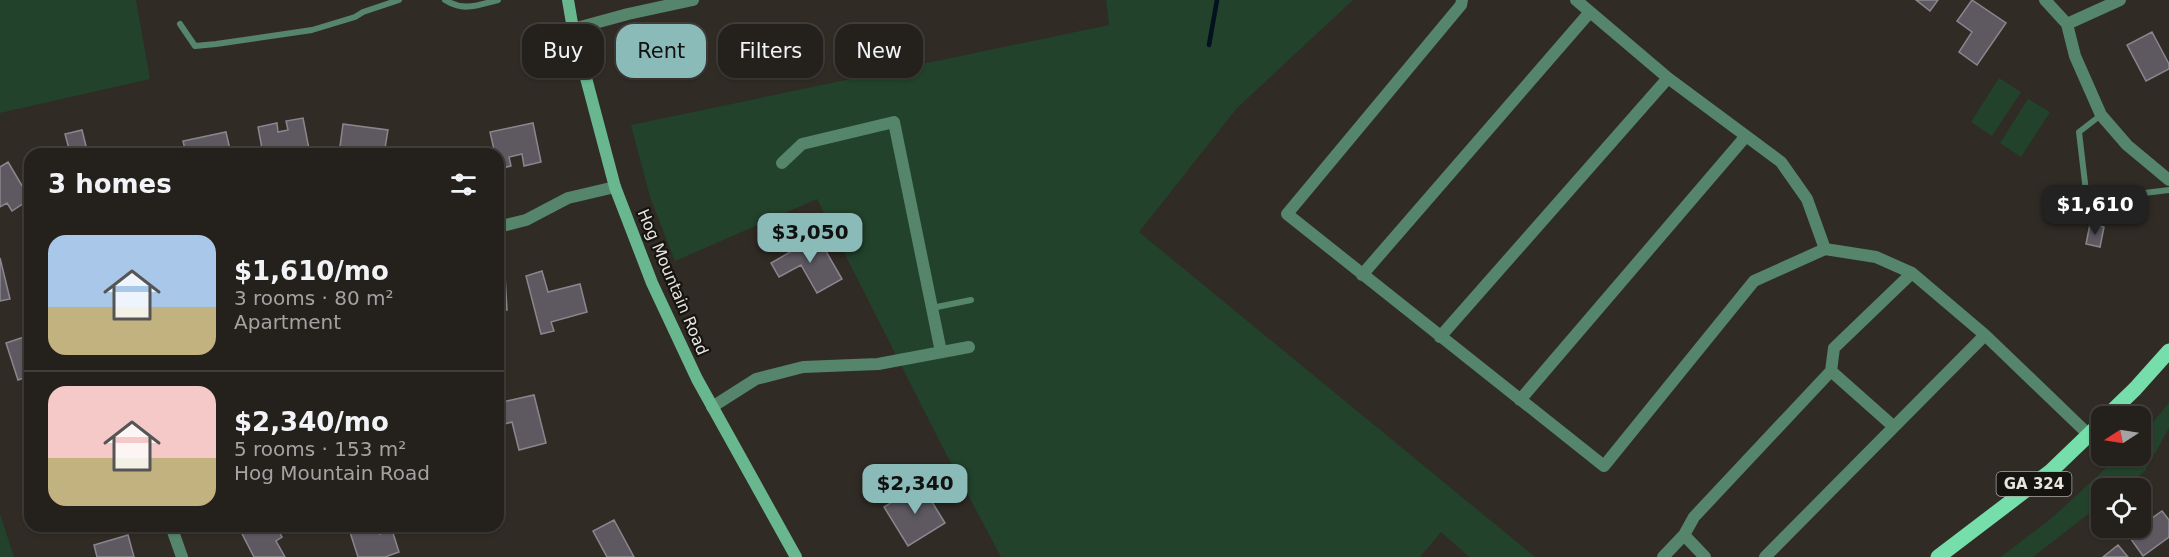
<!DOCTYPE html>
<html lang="en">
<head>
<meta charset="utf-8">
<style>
	body { margin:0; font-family:"DejaVu Sans",sans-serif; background:#302d29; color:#f1f3f6; height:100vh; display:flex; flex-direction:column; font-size:22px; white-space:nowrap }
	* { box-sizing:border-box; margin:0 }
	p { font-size:20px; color:#a3a3a3 }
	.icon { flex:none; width:33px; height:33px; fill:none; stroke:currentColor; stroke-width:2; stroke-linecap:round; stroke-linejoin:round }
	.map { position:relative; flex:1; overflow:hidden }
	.side { position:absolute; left:24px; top:148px; width:480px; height:384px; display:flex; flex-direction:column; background:#24201c; border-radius:18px; box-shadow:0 2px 4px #0004,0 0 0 2px #413e3b }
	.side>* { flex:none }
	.top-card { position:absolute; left:522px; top:24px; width:570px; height:54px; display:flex; gap:12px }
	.needle { width:39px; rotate:258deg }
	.fabs { position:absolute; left:2091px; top:406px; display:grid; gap:12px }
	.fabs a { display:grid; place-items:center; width:60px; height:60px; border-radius:12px; background:#24201c; box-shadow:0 2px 4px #0004,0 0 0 2px #413e3b; font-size:30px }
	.price { position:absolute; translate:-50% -51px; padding:0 14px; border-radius:12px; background:#8bbbb9; color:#111; font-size:20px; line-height:39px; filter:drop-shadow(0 2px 3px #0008) }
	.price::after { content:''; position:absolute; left:50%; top:36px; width:18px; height:14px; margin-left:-9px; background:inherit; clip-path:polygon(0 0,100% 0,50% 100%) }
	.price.on { background:#222; color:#fff }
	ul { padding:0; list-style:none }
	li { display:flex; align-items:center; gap:18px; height:150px; padding:0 24px }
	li+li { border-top:2px solid #413e3b }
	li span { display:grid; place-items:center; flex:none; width:168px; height:120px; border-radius:18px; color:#555 }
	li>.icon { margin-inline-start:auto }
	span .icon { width:72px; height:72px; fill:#fffc; stroke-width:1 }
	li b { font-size:26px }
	h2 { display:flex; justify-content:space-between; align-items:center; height:72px; padding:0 24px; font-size:26px }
	.tag { padding:0 21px; border-radius:18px; background:#24201c; box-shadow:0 2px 4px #0004,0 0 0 2px #413e3b; font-size:21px; line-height:54px }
	.tag.on { background:#8bbbb9; color:#111 }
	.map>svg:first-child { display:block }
	.green { fill:#22422b }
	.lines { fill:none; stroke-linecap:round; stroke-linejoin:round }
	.stream { stroke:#02121e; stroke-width:4.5 }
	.building { fill:#5e5961; stroke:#8b868e; stroke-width:1.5 }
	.lane { stroke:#55856b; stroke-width:6 }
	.street { stroke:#55856b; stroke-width:12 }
	.secondary { stroke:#68b78f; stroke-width:12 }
	.primary { stroke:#75deaa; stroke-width:15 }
	.labels { text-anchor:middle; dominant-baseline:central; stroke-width:4.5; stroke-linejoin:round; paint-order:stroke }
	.shield { fill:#161411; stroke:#a9a6a2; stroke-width:1.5 }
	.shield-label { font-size:15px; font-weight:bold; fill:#e8e5e0 }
	.street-label { font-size:16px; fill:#e8e5e0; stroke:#161411 }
</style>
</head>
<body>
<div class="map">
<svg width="2169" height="557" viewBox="0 0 2169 557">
	<rect width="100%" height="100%" fill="#302b25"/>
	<path class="green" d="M0,0H136L150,79L0,113Z
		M1106,0H1353L1237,108L1139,232L1535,557H1469L1441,532L1420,557H1001L941,444L817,199L675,261L650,197L631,125L1109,25Z
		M1999,78L2021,92L1992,136L1971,122Z
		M2028,99L2050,112L2021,157L2000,143Z
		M2169,403V428L2145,471L2121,489H2102L2101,504L2033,557H2001L2053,517L2119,456H2140L2141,436Z
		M0,514L14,557H0Z"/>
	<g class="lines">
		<path class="stream" d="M1209,45L1217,0"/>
	</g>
	<path class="building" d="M1916,0H1938L1930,11Z
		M1972,0L2006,23L1977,65L1959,52L1972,32L1957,21Z
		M2152,32L2169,64V69L2146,81L2127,45Z
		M303,118L310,154H263L258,127L277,123L278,132L288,130L286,121Z
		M533,123L541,162L524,166L522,154L509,157L511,166L498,169V154H495L490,132Z
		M343,124L388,130L384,154H339Z
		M82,130L88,154H50L69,149L65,134Z
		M226,132L231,154H186L183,141Z
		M432,147L473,150V154H431Z
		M8,162L30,199L12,211L7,203L0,207V167Z
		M2090,224L2104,227L2100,247L2086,244Z
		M816,234L842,279L817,293L801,265L779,277L771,263L799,247L797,244Z
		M0,258L10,299L0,301Z
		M542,271L548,292L580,284L587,312L551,322L554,331L541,334L526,276Z
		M498,275H505L507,310H498Z
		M30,335V376L18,380L6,343Z
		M534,395L546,443L519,450L512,422L498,426V403Z
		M921,484L945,523L908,546L884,507Z
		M2162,511L2169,520V537L2143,556L2128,535Z
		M614,520L634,557H607L593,531Z
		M238,526H276L282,537L276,541L285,557H254Z
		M348,526H377L380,534L392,530L399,552L385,557H358Z
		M128,535L134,557H97L94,545Z
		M2118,545L2128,557H2103Z"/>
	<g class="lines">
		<path class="lane" d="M445,0C464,12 478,5 498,0
			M180,24L195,46L216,44L312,30L355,17L363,12L399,0
			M2101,115L2079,132L2087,200L2169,190
			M932,308L971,300"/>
		<path class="street" d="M1462,0L1461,5L1287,214L1604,466L1754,281L1825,249
			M1576,0L1668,78L1781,162L1807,199L1825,249L1876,257L1912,273L1985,335L2088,434
			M2045,0L2067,24L2075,56L2101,115L2127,145L2169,180
			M2067,24L2120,0
			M573,29L628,14L693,0
			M782,163L802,144L894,122L941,352
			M498,227L526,220L568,198L615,187
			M1362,275L1590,12
			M1440,337L1668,78
			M1831,371L1893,426
			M1520,400L1746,136
			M712,407L756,379L803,367L878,364L969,347
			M171,526L182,557
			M1684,535L1705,557
			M1663,557L1684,535L1694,517L1831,371L1834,348L1912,273
			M1765,557L1985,335"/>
		<path class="secondary" d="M568,0L573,29L615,187L652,283L697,379L796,557"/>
		<path class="primary" d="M2106,417L2135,389L2169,351
			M1938,557L2051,471L2102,422"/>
	</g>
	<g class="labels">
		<rect class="shield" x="1996.5" y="472" width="75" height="24" rx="4.5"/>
		<g class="shield-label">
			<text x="2034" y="484">GA 324</text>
		</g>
		<g class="street-label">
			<text transform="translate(673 282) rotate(67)">Hog Mountain Road</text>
		</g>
	</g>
</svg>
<div class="fabs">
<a><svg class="needle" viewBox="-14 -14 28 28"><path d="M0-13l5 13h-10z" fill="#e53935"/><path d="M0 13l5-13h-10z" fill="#a3a3a3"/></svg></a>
<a><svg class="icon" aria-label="locate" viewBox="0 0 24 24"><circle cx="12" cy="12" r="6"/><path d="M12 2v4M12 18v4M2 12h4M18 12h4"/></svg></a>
</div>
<b class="price on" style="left:2095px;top:236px">$1,610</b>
<b class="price" style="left:810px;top:264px">$3,050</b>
<b class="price" style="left:915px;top:515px">$2,340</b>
<div class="top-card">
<a class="tag">Buy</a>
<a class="tag on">Rent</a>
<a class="tag">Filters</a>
<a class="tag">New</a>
</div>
<section class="side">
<h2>3 homes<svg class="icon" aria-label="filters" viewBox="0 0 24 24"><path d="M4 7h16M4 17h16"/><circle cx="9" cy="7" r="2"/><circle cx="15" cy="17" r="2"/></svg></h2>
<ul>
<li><span style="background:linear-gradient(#a9c7e8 60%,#c2b280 0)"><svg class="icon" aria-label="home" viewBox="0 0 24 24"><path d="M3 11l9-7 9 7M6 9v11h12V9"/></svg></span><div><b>$1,610/mo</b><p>3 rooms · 80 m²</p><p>Apartment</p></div></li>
<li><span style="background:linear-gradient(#f6c9c9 60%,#c2b280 0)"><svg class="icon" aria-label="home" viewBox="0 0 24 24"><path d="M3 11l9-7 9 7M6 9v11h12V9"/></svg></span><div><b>$2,340/mo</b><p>5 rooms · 153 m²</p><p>Hog Mountain Road</p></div></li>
</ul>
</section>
</div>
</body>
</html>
